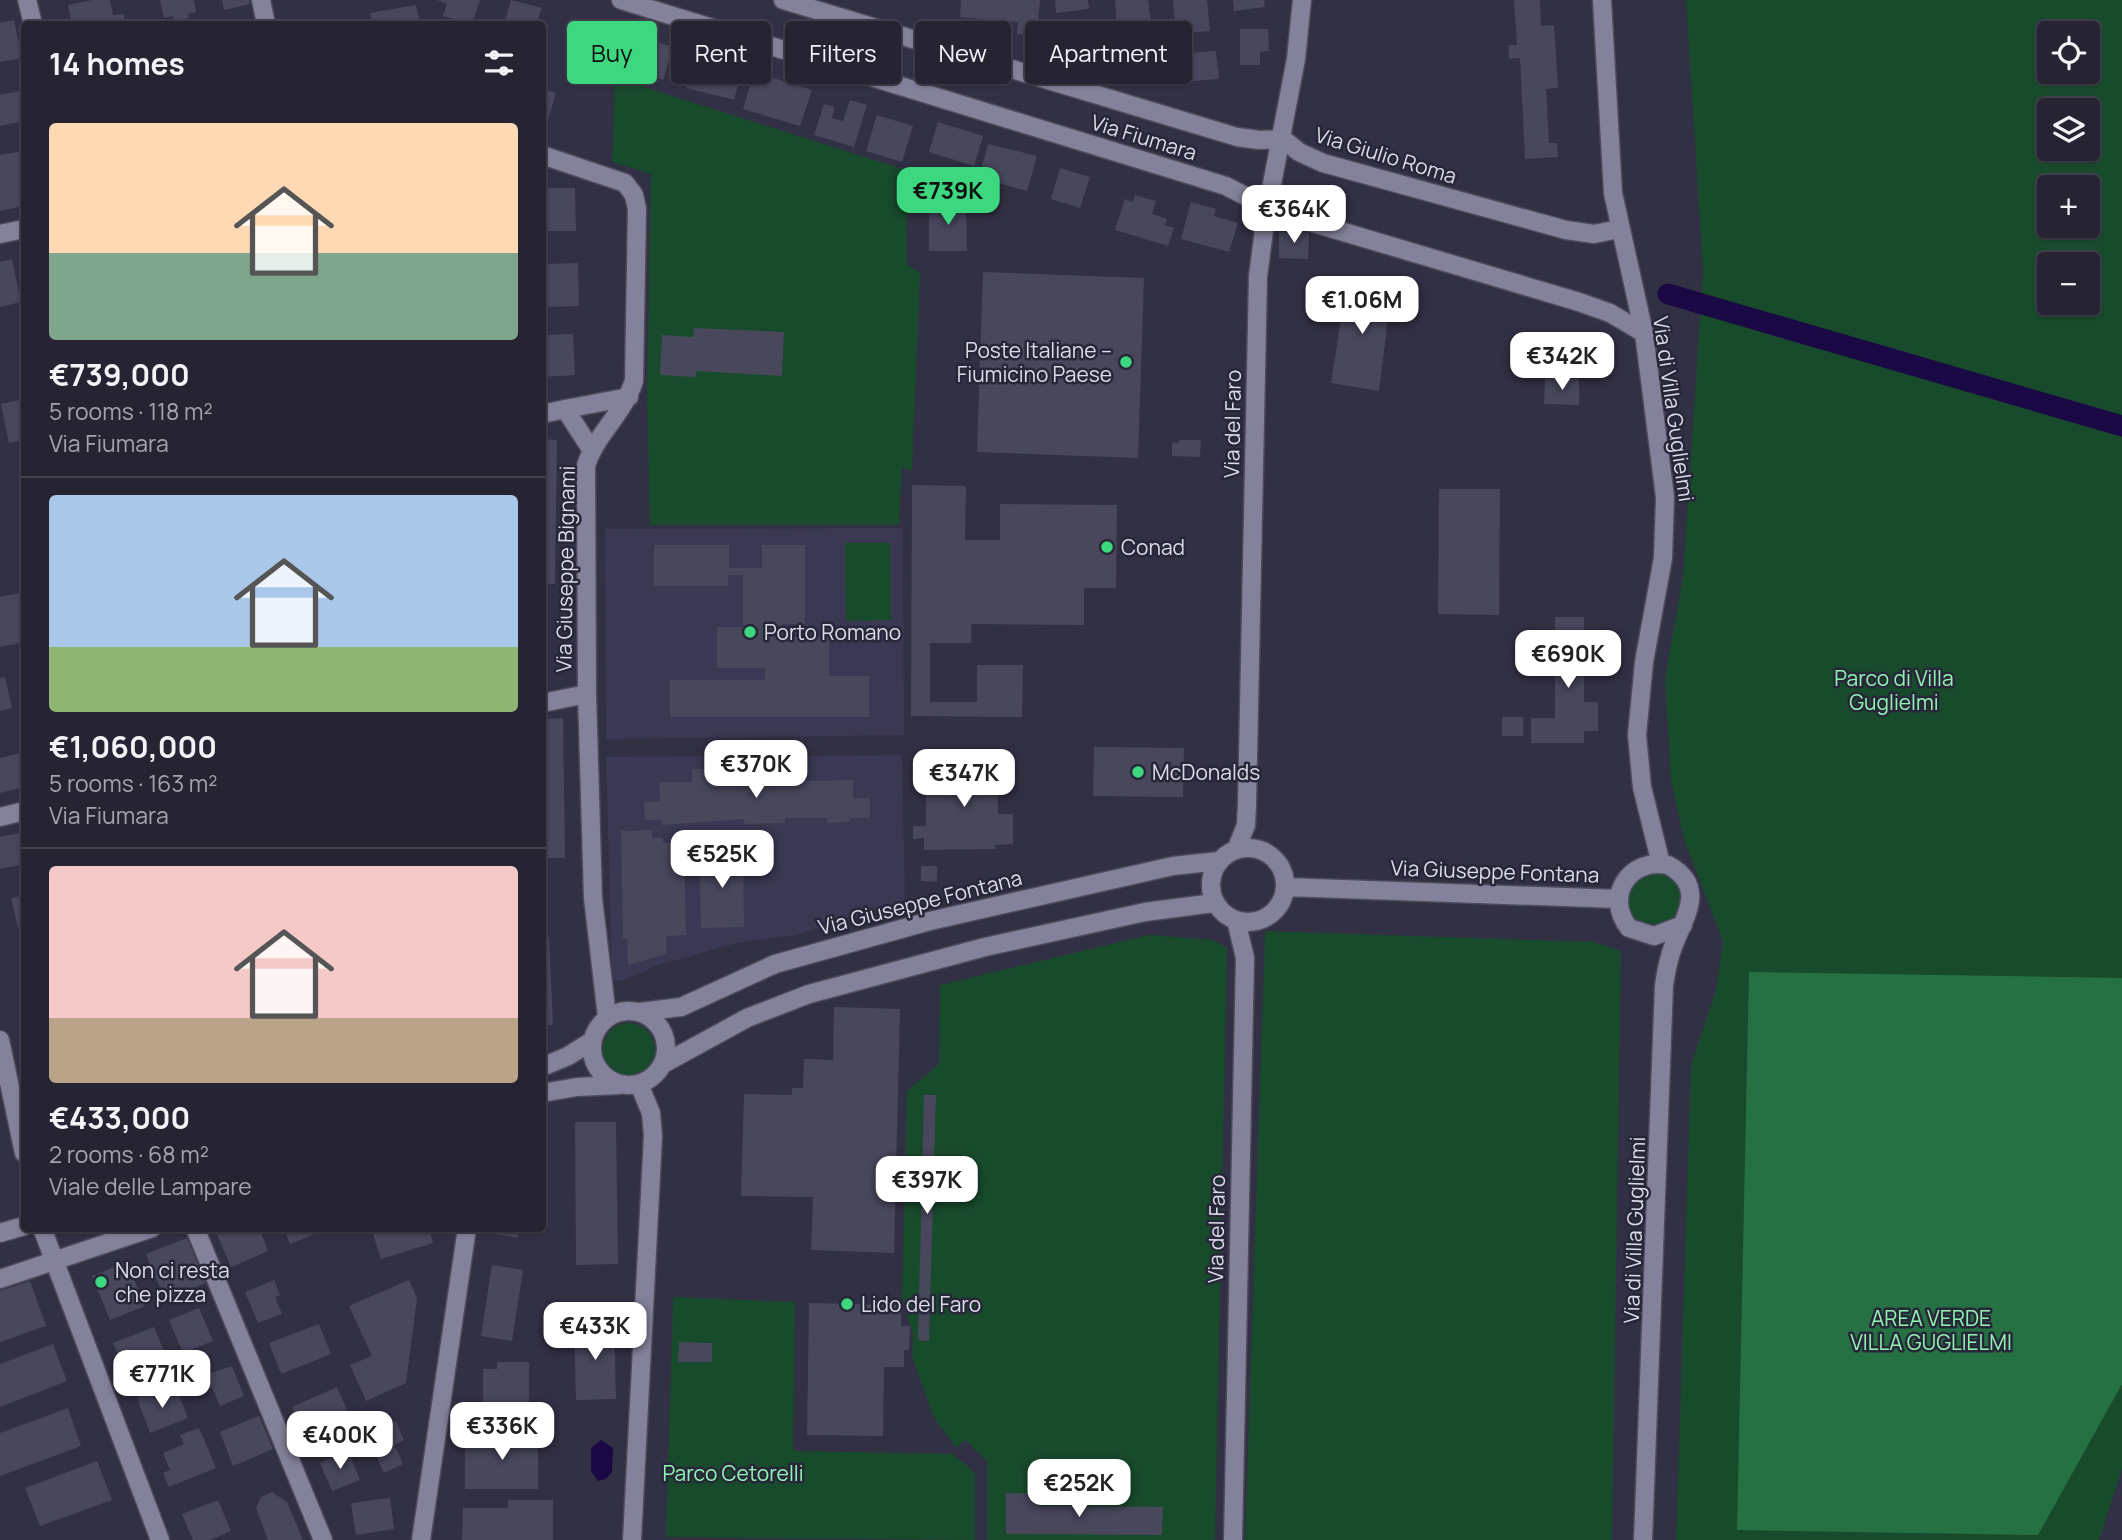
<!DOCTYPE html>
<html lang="en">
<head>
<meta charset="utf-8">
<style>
	body { margin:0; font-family:Manrope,sans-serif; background:#2e2c3b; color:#f1f3f6; height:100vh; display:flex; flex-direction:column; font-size:26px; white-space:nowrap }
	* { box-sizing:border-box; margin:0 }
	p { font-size:23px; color:#a4a4ac }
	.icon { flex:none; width:38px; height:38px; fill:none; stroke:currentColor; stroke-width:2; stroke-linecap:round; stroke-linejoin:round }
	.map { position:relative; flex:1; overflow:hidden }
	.side { position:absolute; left:21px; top:21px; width:525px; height:1211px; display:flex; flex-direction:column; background:#262433; border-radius:7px; box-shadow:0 2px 5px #0004,0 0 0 2px #42414e }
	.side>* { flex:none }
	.banner { position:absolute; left:567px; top:21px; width:665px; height:63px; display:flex; gap:14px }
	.buttons { position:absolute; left:2037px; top:21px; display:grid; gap:14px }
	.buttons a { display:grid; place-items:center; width:63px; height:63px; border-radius:7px; background:#262433; box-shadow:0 2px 5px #0004,0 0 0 2px #42414e; font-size:35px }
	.price { position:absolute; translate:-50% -60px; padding:0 16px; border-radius:14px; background:#fff; color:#222; font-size:23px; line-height:46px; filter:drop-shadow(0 2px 4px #0008) }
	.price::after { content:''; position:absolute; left:50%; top:42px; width:21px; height:16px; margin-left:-10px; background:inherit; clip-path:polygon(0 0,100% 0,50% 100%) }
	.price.on { background:#3cd77e; color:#111 }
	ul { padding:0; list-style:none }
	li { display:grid; align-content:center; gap:14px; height:371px; padding:0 28px }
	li+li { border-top:2px solid #42414e }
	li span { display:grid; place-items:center; height:217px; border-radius:7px; color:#555 }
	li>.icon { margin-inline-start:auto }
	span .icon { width:126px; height:126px; fill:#fffc; stroke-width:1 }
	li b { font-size:30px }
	h2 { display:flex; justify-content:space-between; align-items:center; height:84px; padding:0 28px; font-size:30px }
	.tag { padding:0 24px; border-radius:7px; background:#262433; box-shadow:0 2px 5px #0004,0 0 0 2px #42414e; font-size:24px; line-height:63px }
	.tag.on { background:#3cd77e; color:#111 }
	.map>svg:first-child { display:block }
	.built { fill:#3a3852 }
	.green { fill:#184b2c; fill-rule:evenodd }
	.forest { fill:#267143 }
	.water { fill:#1b0946 }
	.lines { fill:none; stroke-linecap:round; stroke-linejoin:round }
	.canal { stroke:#1b0946; stroke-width:21 }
	.building { fill:#48475c }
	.minor-casing { stroke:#4c4b5c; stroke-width:21 }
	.tertiary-casing { stroke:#4c4b5c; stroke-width:21 }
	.minor { stroke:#84829a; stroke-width:18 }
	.tertiary { stroke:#84829a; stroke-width:18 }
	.poi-dot { fill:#3cd77e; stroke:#28273a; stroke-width:2.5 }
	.labels { text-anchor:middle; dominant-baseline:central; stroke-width:5; stroke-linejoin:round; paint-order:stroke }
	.street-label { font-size:21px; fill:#dcdce9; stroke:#28273a }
	.poi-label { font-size:21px; fill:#dcdce9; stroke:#28273a; text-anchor:start }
	.park-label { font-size:21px; fill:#90f4b0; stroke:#28273a }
</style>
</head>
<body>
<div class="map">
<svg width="2122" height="1540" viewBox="0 0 2122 1540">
	<rect width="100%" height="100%" fill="#323044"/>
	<path class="built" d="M903,528L904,735L606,739L605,529Z
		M902,755L905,902L796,935L741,942L658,965L623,981L612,980L606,757Z"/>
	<path class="green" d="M1686,0H2122V1469L2099,1540H1676L1691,1065L1716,990L1723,941L1684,840L1671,780L1665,679L1683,576L1703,271ZM2049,33H2088V72H2049ZM2049,110H2088V149H2049ZM2049,187H2088V226H2049ZM2049,264H2088V303H2049Z
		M615,78L906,170L907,264L920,273L912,471L902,467L899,525H650L647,396L651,174L612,162Z
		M845,543H890L891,620L846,621Z
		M1627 901a28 28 0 1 1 56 0a28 28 0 1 1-56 0Z
		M1265,931L1594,942L1621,951L1612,1540H1245Z
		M1149,935L1213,940L1227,948L1215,1540H987V1461L965,1440L956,1448L933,1416L912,1356L913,1334L902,1298L907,1091L939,1064L940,985Z
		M603 1049a26 26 0 1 1 52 0a26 26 0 1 1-52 0Z
		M673,1297L795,1302L793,1451L953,1454L975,1473V1540L666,1537Z"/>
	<path class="forest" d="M1749,972L2122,978V1384L2038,1535L1737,1530Z"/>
	<path class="water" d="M601,1440L613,1448L612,1472L606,1479L598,1481L591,1471V1448Z"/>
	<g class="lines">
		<path class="canal" d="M1668,294L2122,426"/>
	</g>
	<path class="building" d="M92,0H110L113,15L124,14L125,24H72L68,5Z
		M160,0H194L196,12L188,14L189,18L174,21L173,16L164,18Z
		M222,0H249L250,4L224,10Z
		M437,0H480L472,24L443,16L447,4Z
		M511,0L542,8L536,24H504Z
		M961,0H1040L1038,22H1045L1044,37L1017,34L1018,22L960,17Z
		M1055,0H1088L1089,9L1056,13Z
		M1115,0H1148L1151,23L1117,26Z
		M1173,0H1207L1210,31L1176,34Z
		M1233,0H1264L1265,7L1234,11Z
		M1514,0H1540L1541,26L1554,25L1558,88L1546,89L1549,143H1557L1558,157L1525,159L1520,58L1509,59V45H1517Z
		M416,5L420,24H372L370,13Z
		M314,19L315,24H292V23Z
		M14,20L22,58L0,62V23Z
		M580,21L622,30L614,58L585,49L582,61L569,57Z
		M1240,29H1268L1269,51L1260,52V65H1240Z
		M644,38L673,47L663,80L634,72Z
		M1055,41L1057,63L1042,64L1040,42Z
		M1161,49L1164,81L1149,82L1148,77L1132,78L1129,52Z
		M1216,51L1219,79L1193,81L1190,53Z
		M695,53L744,65L734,100L686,88Z
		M754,72L812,90L800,126L743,109Z
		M542,89L556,93L543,137H542Z
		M24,90V121L0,126V95Z
		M850,100L867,105L854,147L814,135L824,104L835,107L832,118L843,121Z
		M877,115L913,126L902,162L866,151Z
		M938,122L983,136L974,166L929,152Z
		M988,144L1037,156L1027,191L979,178Z
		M24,151V206L0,211V155Z
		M1060,168L1090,177L1080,208L1051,199Z
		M542,188H575L576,231H542Z
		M1135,195L1156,201L1152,214L1167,219L1165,225L1174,228L1168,246L1115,230L1125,199L1133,202Z
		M1191,202L1216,209L1214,216L1238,223L1229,252L1181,239Z
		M929,203H966L967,251H929Z
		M1279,232L1309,233L1308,259L1279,258Z
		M12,259L21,302L0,307V262Z
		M578,263L579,306L542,307V264Z
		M983,272L1144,278L1138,458L977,452Z
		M1347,280L1392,286L1379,391L1331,383Z
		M694,328L784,332L782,376L696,371V377L660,375L662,335L693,337Z
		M573,334L575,375L542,377V335Z
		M1545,378L1579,379V405L1544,404Z
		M24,399V439L9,443L1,404Z
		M542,439L557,440L555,584H542Z
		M1179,440H1201L1200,457L1172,456V442L1179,443Z
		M912,485L966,486L965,540H1000V504L1117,505L1116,588H1084V625L971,624V643H930V702H977V665H1023L1022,717L911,716Z
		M1439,489H1500L1499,615L1438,614Z
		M654,545H729V568H762V545H805V624H782V637H829V676H869V717H670V680H765V668H717V627H743V575H728V586H654Z
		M24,592V642L0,647V597Z
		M1555,617H1584V702H1598V731H1584V743H1531V718H1555Z
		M5,677L12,708L0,711V678Z
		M1502,717H1523V736H1502Z
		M563,718L565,858H542V719Z
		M1094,747L1184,748L1183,797L1093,796Z
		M21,753L24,787L0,793V758Z
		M975,764V769L1011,768V788L998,789V814H1013V844L995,845V849L924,850V838L913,839V826H926V790H918V770L955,769V765Z
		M722,768L723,782L774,781V768H805V781L853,780V798H870V818H849L850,822L827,823V818H785V823L744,824V819L662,825V820H645L644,802L660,801L659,782H692V769Z
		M652,830V838H663V843H684L686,935L666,936V954L628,965L627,939H623L621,831Z
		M19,833L24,864L0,869V837Z
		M743,852L744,927L701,928L699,853Z
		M921,866H937V882L921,881Z
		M24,895V927L18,928L11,898Z
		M549,937L553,1025L542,1026V938Z
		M834,1007L900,1009L894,1253L811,1250L813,1197L741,1196L744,1094L792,1095V1088H803L804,1059L833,1060Z
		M924,1095H936L929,1341L918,1340Z
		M575,1122H616L618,1264L576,1265Z
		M219,1228H259L268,1251L231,1267L215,1230Z
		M284,1228H327V1229L290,1244Z
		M371,1228H429L433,1243L381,1259Z
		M496,1228H519L518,1238L495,1234Z
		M187,1238L206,1283L165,1300L146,1254Z
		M127,1262L145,1306L110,1320L92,1276Z
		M492,1265L523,1270L512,1341L481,1336Z
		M274,1280L280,1295L275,1297L282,1314L258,1323L245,1292Z
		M409,1280L417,1298L406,1383L366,1401L350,1365L372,1356L349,1306Z
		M30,1281L46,1326L0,1342V1291Z
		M809,1303L901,1305V1326H910L909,1350H904V1367H884L883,1436L807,1435Z
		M199,1308L213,1341L183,1353L169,1320Z
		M319,1324L331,1354L281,1374L269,1343Z
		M614,1325L616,1399L576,1400L574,1326Z
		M154,1327L168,1361L127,1377L113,1343Z
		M679,1342L712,1343V1362H678Z
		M53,1344L67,1381L0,1407V1364Z
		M497,1362H529V1416H494V1407H483V1369H497Z
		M232,1366L244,1396L220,1406L212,1388L202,1393L196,1378Z
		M337,1387L350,1417L313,1432L309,1422L300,1425L292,1407Z
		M177,1390L188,1418L150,1433L137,1398L152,1392L155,1399Z
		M68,1408L81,1446L0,1476V1433Z
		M259,1416L273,1449L233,1466L220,1432Z
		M396,1421L404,1440L394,1445L403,1464L384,1473L366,1433Z
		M199,1428L216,1468L169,1487L163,1473L170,1470L163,1453L184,1444L180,1435Z
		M465,1435H538V1489H465Z
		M348,1451L360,1480L332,1491L320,1463Z
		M97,1461L112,1500L40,1526L25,1488Z
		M272,1492L287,1502L303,1540H268L256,1508L261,1497Z
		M1006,1493L1040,1494L1039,1506L1163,1507L1162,1535L1006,1534Z
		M390,1498L394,1529L356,1535L351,1503Z
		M218,1500L231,1531L210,1540H193L182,1514Z
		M508,1500H553V1540H462L463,1508H508Z"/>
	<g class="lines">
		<g class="minor-casing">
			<path id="minor" d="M27,0L33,24
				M261,0L266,24
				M1283,139L1299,152L1323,163L1566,230L1594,234L1619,229
				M542,155L625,183L634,195L637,209L634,381C623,415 595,435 586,466L587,694L593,898L607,1017
				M1266,215L1300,219L1579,302L1610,313L1644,333
				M0,234L24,229
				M565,409L629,397
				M542,414L565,409L591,449
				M542,703L587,694
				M0,817L24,811
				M0,1040L24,1153
				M42,1228L160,1540
				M195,1228L323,1540
				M421,1540L467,1228
				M632,1540L653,1136L651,1113L639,1084"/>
		</g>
		<g class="tertiary-casing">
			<path id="tertiary" d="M621,0L1226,186L1251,199L1266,215
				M783,0L1237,137L1259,140L1283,139
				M1602,0L1613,193L1644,333L1665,497L1663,558L1644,662L1637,735L1642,787L1661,864
				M1211 885a37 37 0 1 1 74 0a37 37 0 1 1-74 0Z
				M1236,850L1246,825L1247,804L1258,276L1266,215L1296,59L1302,0
				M1286,887L1618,899
				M592 1048a37 37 0 1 1 74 0a37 37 0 1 1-74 0Z
				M640,1012L681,1007L775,964L930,921L1173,866L1219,861
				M663,1064L747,1018L809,994L985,947L1145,912L1214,903
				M542,1067L568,1056L592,1041
				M542,1093L577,1087L619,1085
				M0,1233L24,1226
				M0,1279L152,1228
				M1233,1540L1245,958L1236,920
				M1643,1540L1664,985C1666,972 1668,960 1673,947C1684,917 1708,887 1668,865C1629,857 1604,897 1629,928L1654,936L1683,925"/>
		</g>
		<use href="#minor" class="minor"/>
		<use href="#tertiary" class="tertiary"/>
	</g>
	<g class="poi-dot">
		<circle cx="1126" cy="362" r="7"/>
		<circle cx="1107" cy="547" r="7"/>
		<circle cx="750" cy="632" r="7"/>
		<circle cx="1138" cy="772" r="7"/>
		<circle cx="101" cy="1282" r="7"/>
		<circle cx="847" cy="1304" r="7"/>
	</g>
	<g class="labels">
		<g class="street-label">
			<text transform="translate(1144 137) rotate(17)">Via Fiumara</text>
			<text transform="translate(1386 155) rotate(17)">Via Giulio Roma</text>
			<text transform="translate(1674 409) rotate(82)">Via di Villa Guglielmi</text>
			<text transform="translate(1232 424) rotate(-89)">Via del Faro</text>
			<text transform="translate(565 569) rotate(-89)">Via Giuseppe Bignami</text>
			<text transform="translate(1495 871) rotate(2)">Via Giuseppe Fontana</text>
			<text transform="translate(920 902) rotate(-14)">Via Giuseppe Fontana</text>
			<text transform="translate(1216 1229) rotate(-89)">Via del Faro</text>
			<text transform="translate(1634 1230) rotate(-88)">Via di Villa Guglielmi</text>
		</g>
		<g class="poi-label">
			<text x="1112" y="350" text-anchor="end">Poste Italiane –<tspan x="1112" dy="24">Fiumicino Paese</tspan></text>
			<text x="1121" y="547">Conad</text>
			<text x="764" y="632">Porto Romano</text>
			<text x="1152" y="772">McDonalds</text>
			<text x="115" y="1270">Non ci resta<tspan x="115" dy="24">che pizza</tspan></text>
			<text x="861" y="1304">Lido del Faro</text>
		</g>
		<g class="park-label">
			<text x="1894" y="678">Parco di Villa<tspan x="1894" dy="24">Guglielmi</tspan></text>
			<text x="1931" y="1318">AREA VERDE<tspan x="1931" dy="24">VILLA GUGLIELMI</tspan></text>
			<text x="733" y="1473">Parco Cetorelli</text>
		</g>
	</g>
</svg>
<div class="buttons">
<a><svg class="icon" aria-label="locate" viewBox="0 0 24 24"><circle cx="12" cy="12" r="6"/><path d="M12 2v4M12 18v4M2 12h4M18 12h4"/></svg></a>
<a><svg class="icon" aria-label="layers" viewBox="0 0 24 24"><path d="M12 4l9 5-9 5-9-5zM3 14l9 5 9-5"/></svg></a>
<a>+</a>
<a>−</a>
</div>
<b class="price on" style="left:948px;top:227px">€739K</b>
<b class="price" style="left:1294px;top:245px">€364K</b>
<b class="price" style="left:1362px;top:336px">€1.06M</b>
<b class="price" style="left:1562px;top:392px">€342K</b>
<b class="price" style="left:1568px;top:690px">€690K</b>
<b class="price" style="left:756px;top:800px">€370K</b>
<b class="price" style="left:964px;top:809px">€347K</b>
<b class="price" style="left:722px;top:890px">€525K</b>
<b class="price" style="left:927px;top:1216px">€397K</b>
<b class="price" style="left:595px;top:1362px">€433K</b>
<b class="price" style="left:162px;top:1410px">€771K</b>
<b class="price" style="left:502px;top:1462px">€336K</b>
<b class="price" style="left:340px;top:1471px">€400K</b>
<b class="price" style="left:1079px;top:1519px">€252K</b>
<div class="banner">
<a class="tag on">Buy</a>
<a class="tag">Rent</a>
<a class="tag">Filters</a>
<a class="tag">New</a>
<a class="tag">Apartment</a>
</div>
<section class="side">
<h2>14 homes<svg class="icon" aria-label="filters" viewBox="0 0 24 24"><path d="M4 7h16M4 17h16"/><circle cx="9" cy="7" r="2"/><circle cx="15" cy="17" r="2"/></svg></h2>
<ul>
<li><span style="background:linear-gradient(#ffd9b3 60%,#7fa58c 0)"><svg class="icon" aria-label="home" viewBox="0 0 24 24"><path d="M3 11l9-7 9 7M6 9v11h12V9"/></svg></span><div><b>€739,000</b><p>5 rooms · 118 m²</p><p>Via Fiumara</p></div></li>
<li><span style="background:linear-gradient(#a9c7e8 70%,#8fb573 0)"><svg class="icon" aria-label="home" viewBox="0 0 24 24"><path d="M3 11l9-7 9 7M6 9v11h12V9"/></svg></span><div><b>€1,060,000</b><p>5 rooms · 163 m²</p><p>Via Fiumara</p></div></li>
<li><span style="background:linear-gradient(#f6c9c9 70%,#b9a48a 0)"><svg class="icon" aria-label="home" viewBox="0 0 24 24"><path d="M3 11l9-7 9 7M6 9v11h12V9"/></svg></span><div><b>€433,000</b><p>2 rooms · 68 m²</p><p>Viale delle Lampare</p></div></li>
</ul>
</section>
</div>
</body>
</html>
